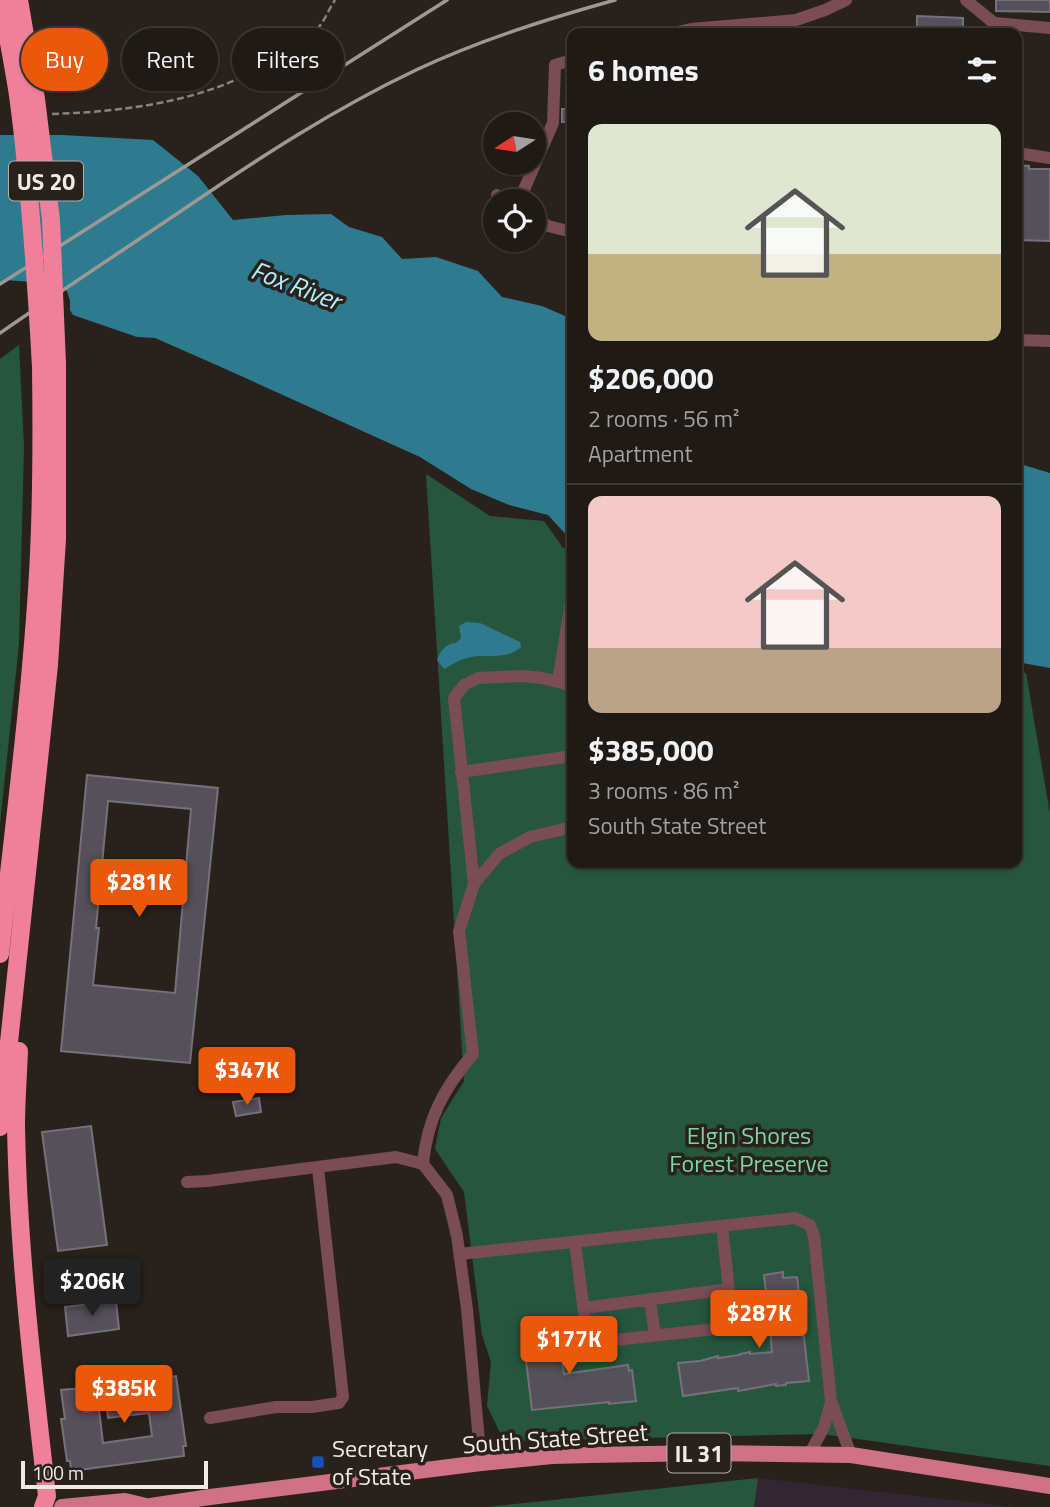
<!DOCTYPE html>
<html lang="en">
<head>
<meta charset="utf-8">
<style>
	body { margin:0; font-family:"Titillium Web",sans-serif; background:#27231e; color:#f1f3f6; height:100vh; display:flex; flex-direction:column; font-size:26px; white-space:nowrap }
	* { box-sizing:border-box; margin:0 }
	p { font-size:23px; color:#a1a1a0 }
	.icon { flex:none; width:38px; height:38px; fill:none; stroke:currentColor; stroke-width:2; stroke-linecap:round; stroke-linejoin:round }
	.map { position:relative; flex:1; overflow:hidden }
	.drawer { position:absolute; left:567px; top:28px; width:455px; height:840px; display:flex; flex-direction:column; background:#1f1a15; border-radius:14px; box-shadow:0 2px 5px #0004,0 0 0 2px #3c3834 }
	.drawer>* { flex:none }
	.hud { position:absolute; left:21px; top:28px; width:441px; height:63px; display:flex; gap:14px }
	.needle { width:46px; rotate:258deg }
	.fabs { position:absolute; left:483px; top:112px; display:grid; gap:14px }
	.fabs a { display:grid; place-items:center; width:63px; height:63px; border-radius:50%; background:#1f1a15; box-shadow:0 2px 5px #0004,0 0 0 2px #3c3834; font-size:35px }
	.scale { position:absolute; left:21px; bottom:18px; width:187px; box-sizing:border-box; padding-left:7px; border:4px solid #efeae6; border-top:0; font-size:19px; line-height:24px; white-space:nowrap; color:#efeae6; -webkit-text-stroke:5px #29221c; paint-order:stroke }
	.price { position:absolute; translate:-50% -60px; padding:0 16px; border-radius:7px; background:#ea580c; color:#fff; font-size:23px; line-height:46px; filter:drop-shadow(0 2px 4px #0008) }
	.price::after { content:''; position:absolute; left:50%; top:42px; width:21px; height:16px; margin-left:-10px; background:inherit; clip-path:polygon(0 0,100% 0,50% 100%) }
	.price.current { background:#222; color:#fff }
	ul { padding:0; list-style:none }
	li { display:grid; align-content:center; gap:14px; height:371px; padding:0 21px }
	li+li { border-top:2px solid #3c3834 }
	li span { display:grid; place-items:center; height:217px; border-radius:14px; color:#555 }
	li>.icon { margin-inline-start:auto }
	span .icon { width:126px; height:126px; fill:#fffc; stroke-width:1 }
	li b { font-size:30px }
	h2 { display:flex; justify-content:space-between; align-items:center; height:84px; padding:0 21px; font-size:30px }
	.pill { padding:0 24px; border-radius:32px; background:#1f1a15; box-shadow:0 2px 5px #0004,0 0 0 2px #3c3834; font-size:24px; line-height:63px }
	.pill.current { background:#ea580c; color:#fff }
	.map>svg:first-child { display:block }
	.medical { fill:#332633 }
	.green { fill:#26573e }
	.water { fill:#2e7a8e }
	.building { fill:#55515a; stroke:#75717b; stroke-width:2; fill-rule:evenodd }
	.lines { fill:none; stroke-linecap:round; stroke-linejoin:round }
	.path { stroke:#89837e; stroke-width:2.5; stroke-dasharray:7 3.5; stroke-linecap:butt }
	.minor { stroke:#7a4c55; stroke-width:12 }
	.major { stroke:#cf7286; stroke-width:16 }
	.highway { stroke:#f08099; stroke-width:18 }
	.rail { stroke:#9e9894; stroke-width:3.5 }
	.highway-bridge { stroke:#f08099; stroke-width:18 }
	.transit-dot { fill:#1a4fb4; stroke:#29221c; stroke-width:2.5 }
	.labels { text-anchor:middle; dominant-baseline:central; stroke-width:7; stroke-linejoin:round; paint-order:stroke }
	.shield { fill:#29221c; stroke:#b4aea9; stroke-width:2 }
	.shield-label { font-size:23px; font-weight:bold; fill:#efeae6 }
	.park-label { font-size:24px; fill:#7dd4a5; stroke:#29221c }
	.street-label { font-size:24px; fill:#efeae6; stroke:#29221c }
	.poi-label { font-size:24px; fill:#efeae6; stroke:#29221c; text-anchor:start }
	.water-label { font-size:26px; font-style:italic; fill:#b1edff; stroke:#29221c }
</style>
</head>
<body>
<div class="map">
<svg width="1050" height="1507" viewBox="0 0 1050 1507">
	<rect width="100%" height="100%" fill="#29221c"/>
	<path class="medical" d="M758,1478L1013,1507H753Z"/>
	<path class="green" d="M19,345L24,447L19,644L0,824V359Z
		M426,474L490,516L544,521L563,548H572V863H1017V670L1026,673L1050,814V1466L822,1434L504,1441L487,1406L491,1362L482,1335L464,1192L435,1149L441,1118L464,1081Z
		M758,1478L754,1507H487Z"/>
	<path class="water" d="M0,135H62L153,140L198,176L233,220L286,215L331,214L349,227L382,237L402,259L436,257L478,271L502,297L542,306L572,319V539H570L548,515L509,505L471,489L420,457L221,367L155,338L137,337L73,315L70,310V301L67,291L59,284L5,280L0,283Z
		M1017,463L1050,473V668L1017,662Z
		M466,622L480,623L520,642L521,647C507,660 488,654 471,657C460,659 453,664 444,669L437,660C441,650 445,644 456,643L461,638L459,626Z"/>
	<path class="building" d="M996,0H1050V12L996,11Z
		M917,16L963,18V33H917Z
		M562,109H572V122H562Z
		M1017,165L1029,166V169H1050V241L1017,240Z
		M87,775L218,788L190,1063L61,1051ZM108,801L191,809L175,993L93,985L99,928H96Z
		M259,1098L261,1112L236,1116L233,1102Z
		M91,1126L107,1245L58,1251L42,1132Z
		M783,1272V1278L797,1277L809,1381L786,1383V1385L776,1386V1384L738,1391V1388L683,1396L678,1363L700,1361L718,1356V1358L740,1355V1354L750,1352V1354L772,1352L770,1328L768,1329L767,1319L769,1318L764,1275Z
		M116,1301L119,1329L68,1336L65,1307Z
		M557,1324L564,1374L628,1365L629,1371L632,1370L636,1401L609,1404V1402L532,1410L522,1327Z
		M176,1376L186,1446H183L184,1456L71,1471L70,1461H67L61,1419H65L61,1390L82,1388L85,1412L99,1410L103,1443L152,1436L149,1413L108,1418L104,1385Z"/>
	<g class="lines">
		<path class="path" d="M52,114C135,111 214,100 284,54C295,46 309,39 318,28C325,20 329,9 335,0"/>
		<path class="minor" d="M966,0L994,23L1050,28
			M673,33L691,29
			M692,33L691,29L796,20L825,10L846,0
			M1017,153L1050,158
			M497,195L508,201
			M519,201L553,123L555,65L572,60
			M534,217L548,226L572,232
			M1017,340L1050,341
			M558,682L572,686
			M461,772L572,756
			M474,884L454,698L464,685L478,678L523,676L542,678L558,682L572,596
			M423,1164C427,1119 444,1088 473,1054L459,931L474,884L499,854L530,837L572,827
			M187,1182L207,1181L396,1157L423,1164L447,1195L457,1236L467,1309L481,1463
			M575,1242L588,1343L733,1327L722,1226
			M460,1254L795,1218L810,1225L814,1236L831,1401L851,1455
			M650,1300L655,1335
			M584,1308L729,1289
			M210,1418L276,1407H312L339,1403L343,1397L318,1168
			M809,1455L824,1427L831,1402"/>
		<path class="major" d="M62,1507L125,1501L146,1506
			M144,1507L210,1497L481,1463L552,1456L590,1455L705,1453L851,1455L1050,1486"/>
		<path class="highway" d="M0,954C13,833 29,712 37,590C42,516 42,441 41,367
			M19,1051C18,1076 16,1101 16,1125C18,1250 33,1373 47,1496L43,1507
			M0,1127L49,665L57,539V364"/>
		<path class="rail" d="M0,284L447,0
			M0,333C61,291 123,250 184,209C259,158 334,109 416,70C480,40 547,19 615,0"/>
		<path class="highway-bridge" d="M1,0C7,32 13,63 18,95C30,185 36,276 41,367
			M19,0L36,99L51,220L57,364"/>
	</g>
	<rect class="transit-dot" x="311" y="1455" width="14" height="14" rx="3.5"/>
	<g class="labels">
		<g class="shield">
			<rect x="9" y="161.5" width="74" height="39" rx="5"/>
			<rect x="667.5" y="1433.5" width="63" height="39" rx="5"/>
		</g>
		<g class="shield-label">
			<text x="46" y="181">US 20</text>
			<text x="699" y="1453">IL 31</text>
		</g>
		<g class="park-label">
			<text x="749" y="1135">Elgin Shores<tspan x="749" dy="28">Forest Preserve</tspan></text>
		</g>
		<g class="street-label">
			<text transform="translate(555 1438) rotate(-4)">South State Street</text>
		</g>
		<g class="poi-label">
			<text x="332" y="1448">Secretary<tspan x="332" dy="28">of State</tspan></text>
		</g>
		<g class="water-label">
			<text transform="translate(296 285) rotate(21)">Fox River</text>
		</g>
	</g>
</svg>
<div class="fabs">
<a><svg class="needle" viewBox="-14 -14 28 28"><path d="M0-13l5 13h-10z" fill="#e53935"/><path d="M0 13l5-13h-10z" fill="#a1a1a0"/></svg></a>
<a><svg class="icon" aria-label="locate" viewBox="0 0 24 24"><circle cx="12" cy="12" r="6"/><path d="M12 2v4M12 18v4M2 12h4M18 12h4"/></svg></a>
</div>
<div class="scale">100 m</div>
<b class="price" style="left:139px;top:919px">$281K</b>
<b class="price" style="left:247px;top:1107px">$347K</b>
<b class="price current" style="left:92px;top:1318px">$206K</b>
<b class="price" style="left:759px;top:1350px">$287K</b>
<b class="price" style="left:569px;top:1376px">$177K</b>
<b class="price" style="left:124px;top:1425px">$385K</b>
<div class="hud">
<a class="pill current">Buy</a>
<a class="pill">Rent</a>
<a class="pill">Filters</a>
</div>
<section class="drawer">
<h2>6 homes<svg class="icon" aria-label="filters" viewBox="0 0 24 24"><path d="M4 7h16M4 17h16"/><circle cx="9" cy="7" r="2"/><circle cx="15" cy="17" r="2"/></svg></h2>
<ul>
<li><span style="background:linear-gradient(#dfe7d0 60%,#c2b280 0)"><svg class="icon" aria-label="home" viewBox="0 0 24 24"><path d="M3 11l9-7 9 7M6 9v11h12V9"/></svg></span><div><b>$206,000</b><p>2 rooms · 56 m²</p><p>Apartment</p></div></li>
<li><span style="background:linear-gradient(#f6c9c9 70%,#b9a48a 0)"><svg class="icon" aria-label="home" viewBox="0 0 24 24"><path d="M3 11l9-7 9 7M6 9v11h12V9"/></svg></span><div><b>$385,000</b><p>3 rooms · 86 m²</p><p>South State Street</p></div></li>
</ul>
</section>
</div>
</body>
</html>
